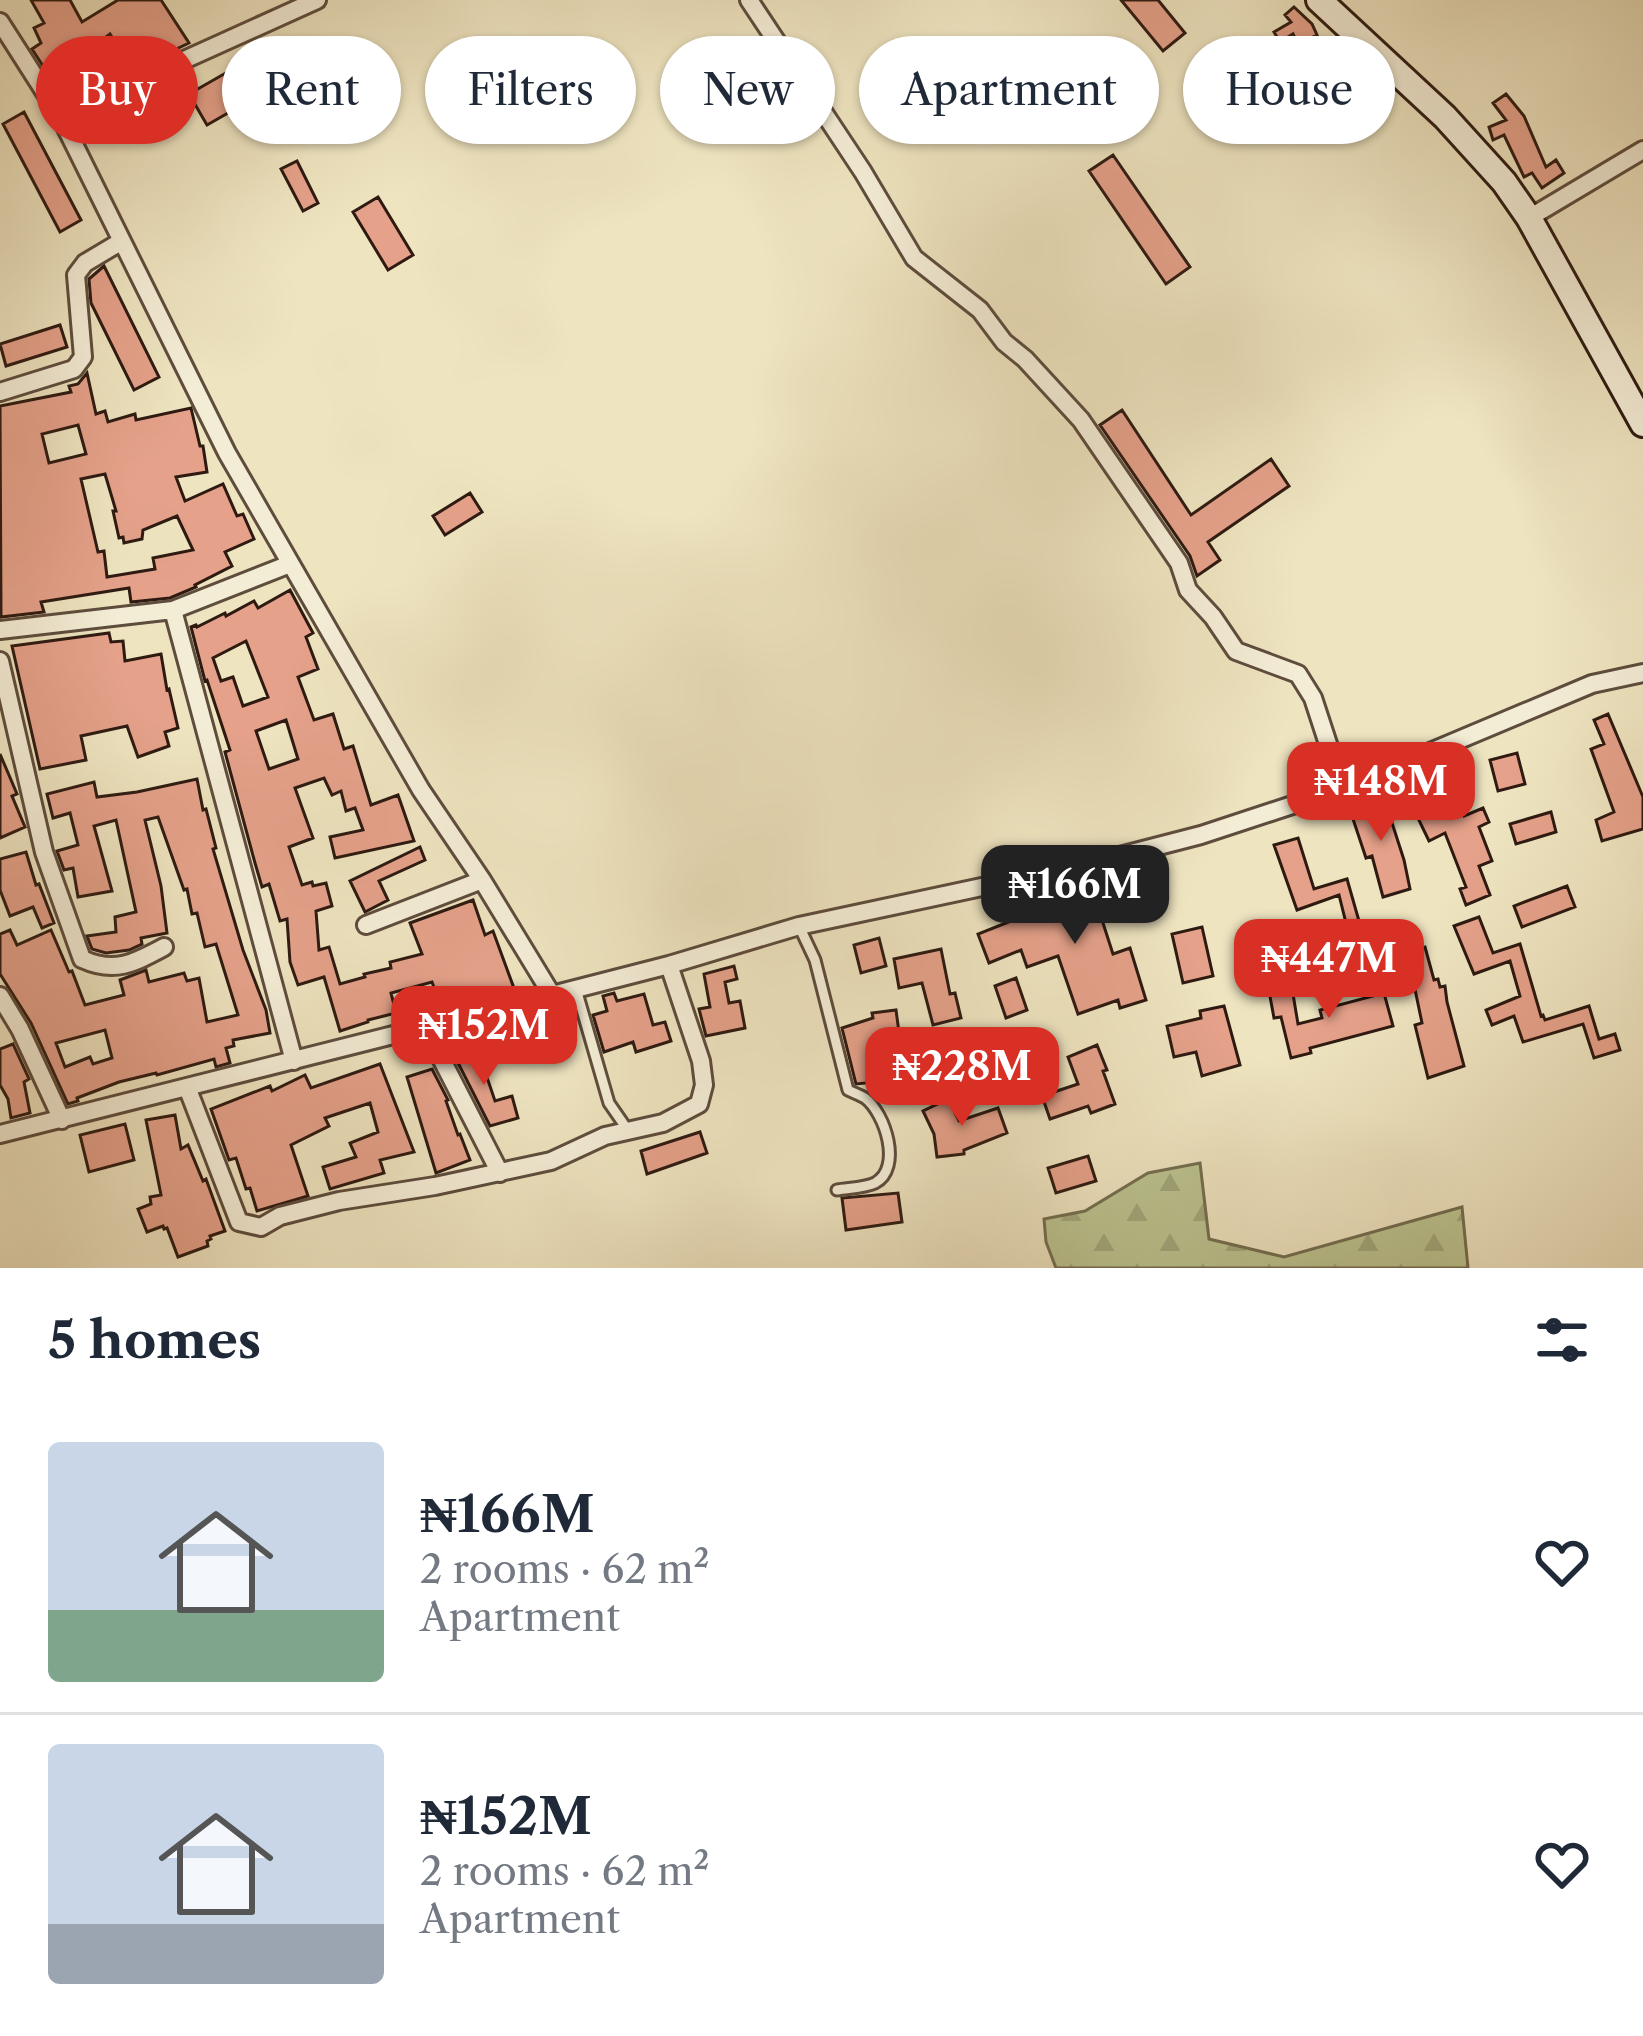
<!DOCTYPE html>
<html lang="en">
<head>
<meta charset="utf-8">
<style>
	body { margin:0; font-family:"Libre Caslon Text",serif; background:#f6f6f7; color:#1f2937; height:100vh; display:flex; flex-direction:column; font-size:45px; white-space:nowrap }
	* { box-sizing:border-box; margin:0 }
	p { font-size:39px; color:#747a83 }
	.icon { flex:none; width:66px; height:66px; fill:none; stroke:currentColor; stroke-width:2; stroke-linecap:round; stroke-linejoin:round }
	.map { position:relative; height:1268px; overflow:hidden }
	.drawer { display:flex; flex-direction:column; background:#fff; flex:1 }
	.drawer>* { flex:none }
	.top-card { position:absolute; left:36px; top:36px; width:1572px; height:108px; display:flex; gap:24px }
	.price { position:absolute; translate:-50% -102px; padding:0 27px; border-radius:24px; background:#d93025; color:#fff; font-size:39px; line-height:78px; filter:drop-shadow(0 3px 6px #0008) }
	.price::after { content:''; position:absolute; left:50%; top:72px; width:36px; height:27px; margin-left:-18px; background:inherit; clip-path:polygon(0 0,100% 0,50% 100%) }
	.price.on { background:#222; color:#fff }
	ul { padding:0; list-style:none }
	li { display:flex; align-items:center; gap:36px; height:300px; padding:0 48px }
	li+li { border-top:3px solid #e0e1e3 }
	li span { display:grid; place-items:center; flex:none; width:336px; height:240px; border-radius:12px; color:#555 }
	li>.icon { margin-inline-start:auto }
	span .icon { width:144px; height:144px; fill:#fffc; stroke-width:1 }
	li b { font-size:51px }
	h2 { display:flex; justify-content:space-between; align-items:center; height:144px; padding:0 48px; font-size:51px }
	.tag { padding:0 42px; border-radius:54px; background:#fff; box-shadow:0 3px 9px #0004; font-size:42px; line-height:108px }
	.tag.on { background:#d93025; color:#fff }
	.map>svg:first-child { display:block }
	.forest { fill:url(#forest-firs); stroke:#746e50; stroke-width:3 }
	.building { fill:#e5a18a; stroke:#2e1a11; stroke-width:3; fill-rule:evenodd }
	.lines { fill:none; stroke-linecap:round; stroke-linejoin:round }
	.service-casing { stroke:#5e4c3d; stroke-width:15 }
	.minor-casing { stroke:#5e4c3d; stroke-width:22 }
	.secondary-casing { stroke:#2e1a11; stroke-width:30 }
	.service { stroke:#f4edd6; stroke-width:9 }
	.minor { stroke:#f4edd6; stroke-width:16 }
	.secondary { stroke:#f4edd6; stroke-width:24 }
</style>
</head>
<body>
<div class="map">
<svg width="1643" height="1268" viewBox="0 0 1643 1268">
	<defs>
		<pattern id="forest-firs" width="22" height="20" patternUnits="userSpaceOnUse" patternTransform="scale(3)"><rect width="22" height="20" fill="#bbc390"/><path d="M5 1l3.5 6h-7zM16 11l3.5 6h-7z" fill="#a1a77b"/></pattern>
	</defs>
	<rect width="100%" height="100%" fill="#eee4c0"/>
	<filter id="stains"><feTurbulence type="fractalNoise" baseFrequency=".00167" numOctaves="4"/><feColorMatrix values="0 0 0 0 .2 0 0 0 0 .09 0 0 0 0 .02 0 0 0 .5 -.17"/></filter>
	<radialGradient id="worn" r=".72"><stop offset=".6" stop-color="#630" stop-opacity="0"/><stop offset="1" stop-color="#630" stop-opacity=".3"/></radialGradient>
	<path class="forest" d="M1200,1163L1209,1239L1284,1257L1462,1207L1468,1268H1056L1046,1242L1044,1219L1085,1211L1148,1173Z"/>
	<path class="building" d="M31,0H70L82,22L118,0H161L189,43L132,70L110,34L71,63L89,89L65,100L32,49L41,43L34,28L44,23Z
		M1121,0H1158L1185,33L1163,51Z
		M1294,7L1312,24L1317,35L1298,44L1293,34L1280,42L1274,32L1291,22L1285,15Z
		M269,69L297,125L268,140L249,101L207,125L189,94L231,70L238,84Z
		M1506,94L1524,116L1546,167L1556,160L1564,173L1542,188L1532,173L1524,177L1504,135L1493,140L1489,127L1506,120L1493,103Z
		M24,112L81,220L60,232L3,124Z
		M1113,155L1190,267L1166,284L1089,171Z
		M297,161L318,203L303,211L281,169Z
		M378,197L413,255L388,270L353,212Z
		M104,266L159,377L134,390L91,303L89,279Z
		M60,325L67,347L6,366L0,344Z
		M87,373L96,414L105,411L108,422L135,414L136,420L191,408L200,446H203L207,472L176,477L185,501L223,484L237,516L243,514L254,539L225,552L232,566L195,585L196,587L170,598L131,602L129,588L41,602L44,612L1,617L0,406L71,392L69,386L78,384ZM78,425L86,454L49,463L42,434ZM105,474L116,511H113L119,538L123,537L124,543L142,539L143,530L177,516L193,550L153,558L155,569L107,577L104,551L98,552L81,479Z
		M1122,410L1191,515L1271,459L1289,486L1208,542L1220,560L1197,576L1190,556L1100,425Z
		M470,493L482,512L445,535L433,516Z
		M290,590L313,633L306,637L318,669L298,677L314,720L333,714L344,749L353,746L371,805L398,795L414,841L335,858L330,837L363,830L355,808L346,811L341,791L332,795L324,778L295,788L313,838L289,847L302,885L312,882L313,886L326,883L332,906L316,911L319,950L329,947L340,984L365,977L364,974L391,968L390,962L422,954L410,923L473,900L485,935L493,931L515,991L442,1009L432,982L391,993L396,1013L368,1020V1022L340,1031L324,977L298,985L290,962L287,919L280,921L269,884L262,887L255,863L225,752L230,750L207,680L205,681L191,627L196,625L197,627L225,613L226,616L254,601L258,608ZM246,641L268,697L243,706L233,677L221,681L213,658ZM286,720L298,759L269,769L256,731Z
		M109,633L111,642L123,641L125,661L161,654L167,690L169,689L178,728L165,732L169,746L138,757L127,726L81,736L86,760L40,769L12,646Z
		M1608,714L1643,797V829L1602,841L1596,820L1614,812L1591,749L1604,744L1594,720Z
		M1517,753L1525,784L1498,791L1490,760Z
		M0,754L17,794L12,796L25,827L0,838Z
		M1442,769L1464,816L1483,808L1489,822L1479,827L1492,861L1479,866L1490,895L1466,905L1460,889L1466,887L1445,833L1429,841L1417,816L1410,818L1403,788L1416,785L1415,782Z
		M197,779L203,810L206,809L216,848L213,849L243,950L266,1010L270,1033L233,1040L234,1046L226,1048L230,1063L216,1067L214,1059L157,1075L156,1073L119,1082L77,1098L78,1101L68,1104L31,1023L0,974V934L10,930L17,945L51,930L69,972L72,971L85,1005L124,995L120,980L146,970L149,982L184,973L187,981L199,978L207,1022L238,1015L216,944L205,947L197,913L192,914L187,889L184,890L158,817L145,820L161,886L167,933L141,938L142,944L129,950L106,953L92,949L87,936L116,932L115,917L136,912L116,820L94,826L112,891L78,897L73,868L64,870L57,851L78,845L70,813L53,818L47,794L94,782L97,797L137,792ZM105,1030L112,1058L93,1064L90,1057L65,1067L56,1043Z
		M1383,795L1404,860L1410,889L1383,897L1372,856L1366,858L1349,807Z
		M1551,812L1556,832L1516,844L1510,824Z
		M1298,838L1314,889L1347,879L1365,942L1303,963L1295,940L1346,923L1339,895L1297,910L1274,845Z
		M420,847L425,860L379,881L388,900L365,912L350,881Z
		M26,852L36,885L39,884L54,923L42,928L33,907L10,916L0,890V859Z
		M1137,880L1144,903L1104,916L1105,919L1102,920L1113,954L1130,948L1146,1000L1120,1008L1118,1000L1078,1014L1058,956L1027,967L1021,950L989,963L978,934L1011,921L1009,914L1070,896L1073,907L1115,896L1113,887Z
		M1567,886L1575,907L1522,927L1514,906Z
		M1479,917L1493,953L1520,944L1541,1016L1543,1015L1545,1020L1589,1006L1599,1039L1615,1034L1620,1050L1594,1058L1583,1024L1523,1042L1514,1016L1492,1025L1486,1010L1520,996L1510,961L1474,974L1454,926Z
		M1202,927L1213,976L1183,983L1172,934Z
		M879,938L886,966L861,973L854,945Z
		M1425,947L1434,980L1438,979L1440,987L1445,986L1447,1002L1464,1066L1428,1078L1415,1025L1422,1023L1412,975L1379,984L1373,961Z
		M941,949L950,994L955,993L961,1018L933,1025L922,983L899,988L894,959Z
		M734,966L737,979L725,982L729,1003L740,1001L745,1028L706,1036L699,1009L710,1007L704,974Z
		M1016,978L1027,1010L1006,1018L995,986Z
		M1292,988L1298,1024L1322,1018L1320,1010L1384,993L1393,1026L1310,1048L1311,1053L1291,1058L1281,1017L1274,1018L1269,991Z
		M614,993L617,1001L644,994L653,1025L665,1022L671,1041L636,1052L633,1042L604,1052L593,1015L607,1011L603,996Z
		M1224,1006L1240,1065L1202,1076L1196,1052L1174,1057L1167,1026L1201,1018L1200,1011Z
		M896,1010L900,1040L871,1044L877,1082L856,1084L842,1028L873,1018L872,1013Z
		M13,1044L29,1079L24,1082L30,1113L11,1118L8,1099L0,1085V1049Z
		M476,1045L495,1101L512,1096L518,1118L490,1126L453,1053Z
		M1097,1045L1107,1070L1103,1071L1115,1104L1091,1113L1088,1106L1050,1119L1042,1096L1078,1084L1068,1057Z
		M1034,1057L1043,1087L1010,1097L1001,1067Z
		M380,1064L414,1152L380,1160L384,1173L330,1189L323,1167L356,1157L350,1143L378,1132L370,1103L325,1118L329,1126L291,1145L308,1196L257,1211L250,1188L246,1189L236,1158L229,1160L211,1109L270,1086L272,1091L305,1075L311,1088Z
		M432,1069L448,1100L446,1101L458,1135L460,1134L470,1160L436,1173L407,1077Z
		M948,1099L959,1121L998,1108L1007,1133L964,1150V1154L937,1157L934,1134L923,1111Z
		M175,1115L181,1149L188,1145L203,1181L206,1179L225,1231L210,1236L211,1239L207,1241L208,1246L178,1257L167,1228L164,1229L163,1226L147,1232L138,1209L151,1204L150,1197L161,1195L146,1120Z
		M125,1124L134,1160L89,1172L80,1135Z
		M700,1132L707,1153L647,1174L641,1151Z
		M1088,1156L1096,1181L1056,1193L1048,1168Z
		M898,1193L902,1222L846,1230L842,1198Z"/>
	<g class="lines">
		<g class="service-casing">
			<path id="service" d="M799,926L815,960L848,1090C854,1093 860,1095 865,1098C885,1113 903,1168 875,1183C865,1188 847,1188 837,1190
				M576,989L609,1103L627,1129"/>
		</g>
		<g class="minor-casing">
			<path id="minor" d="M749,0L863,172L914,258L980,310L1004,342L1025,359L1081,420L1179,563L1188,590L1213,617L1236,651L1298,674L1313,698L1330,750L1347,787
				M0,22L60,116L227,453L421,790L482,880L552,995
				M60,116L317,0
				M1529,218L1643,150
				M0,392L74,369L83,357L76,275L85,263L122,241
				M173,610L294,1061
				M0,630L173,610L290,564
				M0,661L44,852L82,959C115,974 134,963 164,947
				M366,925L482,880
				M0,996L20,1029L62,1120
				M425,1027L500,1173
				M187,1087L239,1222L261,1227L280,1216L339,1201L435,1186L551,1161L605,1136L663,1123L699,1104L704,1085L701,1061L669,965
				M0,1134L552,995L669,965L799,926L1085,865L1201,835L1347,787L1592,684L1643,673"/>
		</g>
		<g class="secondary-casing">
			<path id="secondary" d="M1319,0L1445,117L1504,182L1529,218L1643,424"/>
		</g>
		<use href="#service" class="service"/>
		<use href="#minor" class="minor"/>
		<use href="#secondary" class="secondary"/>
	</g>
	<rect width="100%" height="100%" filter="url(#stains)"/>
	<rect width="100%" height="100%" fill="url(#worn)"/>
</svg>
<b class="price" style="left:1381px;top:844px">₦148M</b>
<b class="price on" style="left:1075px;top:947px">₦166M</b>
<b class="price" style="left:1329px;top:1021px">₦447M</b>
<b class="price" style="left:484px;top:1088px">₦152M</b>
<b class="price" style="left:962px;top:1129px">₦228M</b>
<div class="top-card">
<a class="tag on">Buy</a>
<a class="tag">Rent</a>
<a class="tag">Filters</a>
<a class="tag">New</a>
<a class="tag">Apartment</a>
<a class="tag">House</a>
</div>
</div>
<section class="drawer">
<h2>5 homes<svg class="icon" aria-label="filters" viewBox="0 0 24 24"><path d="M4 7h16M4 17h16"/><circle cx="9" cy="7" r="2"/><circle cx="15" cy="17" r="2"/></svg></h2>
<ul>
<li><span style="background:linear-gradient(#c9d6e8 70%,#7fa58c 0)"><svg class="icon" aria-label="home" viewBox="0 0 24 24"><path d="M3 11l9-7 9 7M6 9v11h12V9"/></svg></span><div><b>₦166M</b><p>2 rooms · 62 m²</p><p>Apartment</p></div><svg class="icon" aria-label="heart" viewBox="0 0 24 24"><path d="M12 20l-8-8c-3-5 5-10 8-4 3-6 11-1 8 4z"/></svg></li>
<li><span style="background:linear-gradient(#c9d6e8 75%,#9aa5b1 0)"><svg class="icon" aria-label="home" viewBox="0 0 24 24"><path d="M3 11l9-7 9 7M6 9v11h12V9"/></svg></span><div><b>₦152M</b><p>2 rooms · 62 m²</p><p>Apartment</p></div><svg class="icon" aria-label="heart" viewBox="0 0 24 24"><path d="M12 20l-8-8c-3-5 5-10 8-4 3-6 11-1 8 4z"/></svg></li>
</ul>
</section>
</body>
</html>
